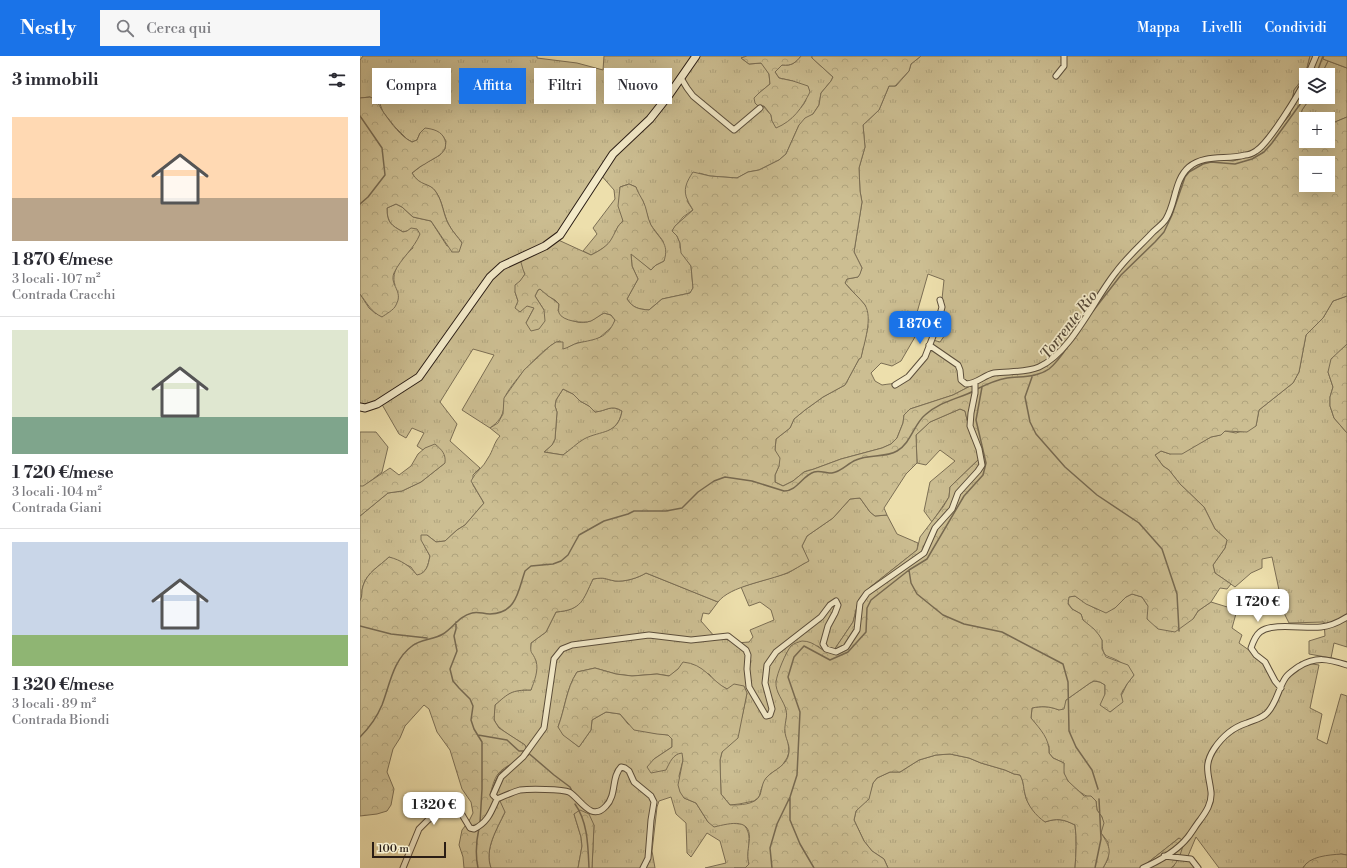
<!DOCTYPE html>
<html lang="it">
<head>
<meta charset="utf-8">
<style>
	body { margin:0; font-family:"Libre Bodoni",serif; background:#f7f7f7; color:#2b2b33; height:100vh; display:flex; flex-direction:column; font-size:15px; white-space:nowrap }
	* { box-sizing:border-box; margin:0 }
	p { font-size:13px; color:#7c7c81 }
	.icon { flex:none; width:22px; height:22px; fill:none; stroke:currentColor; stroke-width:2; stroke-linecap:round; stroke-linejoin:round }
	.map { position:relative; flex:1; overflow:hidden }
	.drawer { display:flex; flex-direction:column; background:#fff; width:360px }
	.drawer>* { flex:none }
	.top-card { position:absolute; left:12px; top:12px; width:380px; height:36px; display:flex; gap:8px }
	.controls { position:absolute; left:939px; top:12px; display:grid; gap:8px }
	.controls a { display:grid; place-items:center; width:36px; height:36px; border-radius:0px; background:#fff; box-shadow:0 4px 16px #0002; font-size:20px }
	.scale { position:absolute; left:12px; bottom:10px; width:74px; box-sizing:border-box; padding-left:4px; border:2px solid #2a1d15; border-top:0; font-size:11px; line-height:14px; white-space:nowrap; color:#2a1d15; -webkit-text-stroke:3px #f3eac9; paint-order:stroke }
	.price { position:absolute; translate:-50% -34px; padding:0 9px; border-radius:8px; background:#fff; color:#222; font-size:13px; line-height:26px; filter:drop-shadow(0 1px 2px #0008) }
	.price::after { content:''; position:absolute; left:50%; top:24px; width:12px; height:9px; margin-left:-6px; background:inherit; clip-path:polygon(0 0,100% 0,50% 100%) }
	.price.selected { background:#1a73e8; color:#fff }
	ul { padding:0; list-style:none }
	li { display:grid; align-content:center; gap:8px; height:212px; padding:0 12px }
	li+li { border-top:1px solid #e1e1e2 }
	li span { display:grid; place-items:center; height:124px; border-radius:0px; color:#555 }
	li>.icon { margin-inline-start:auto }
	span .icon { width:72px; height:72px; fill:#fffc; stroke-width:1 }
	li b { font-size:17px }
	h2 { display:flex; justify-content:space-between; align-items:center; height:48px; padding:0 12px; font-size:17px }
	.pill { padding:0 14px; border-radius:0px; background:#fff; box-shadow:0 4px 16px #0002; font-size:14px; line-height:36px }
	.pill.selected { background:#1a73e8; color:#fff }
	header { display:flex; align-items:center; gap:24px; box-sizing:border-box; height:56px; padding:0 20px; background:#1a73e8; color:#fff }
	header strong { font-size:19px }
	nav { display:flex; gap:22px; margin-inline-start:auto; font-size:14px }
	.search { width:280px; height:36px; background:#f7f7f7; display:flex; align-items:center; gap:10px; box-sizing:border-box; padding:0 14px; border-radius:0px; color:#7c7c81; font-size:15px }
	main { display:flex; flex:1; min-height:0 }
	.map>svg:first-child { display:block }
	.grass { fill:url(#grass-tufts); stroke:#7b6e54; fill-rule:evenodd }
	.forest { fill:url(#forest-crowns); stroke:#7b6e54; fill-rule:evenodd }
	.pitch { fill:#ccbe92; stroke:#7b6e54 }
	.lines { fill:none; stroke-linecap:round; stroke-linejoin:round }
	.stream { stroke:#776a51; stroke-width:1.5 }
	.street-casing { stroke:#5b4e3b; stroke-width:7 }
	.secondary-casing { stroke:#2a1d15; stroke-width:9 }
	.street { stroke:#f3eac9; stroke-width:5 }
	.secondary { stroke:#f3eac9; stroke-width:7 }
	.labels { text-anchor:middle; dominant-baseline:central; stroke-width:3.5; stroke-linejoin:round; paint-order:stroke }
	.water-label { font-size:15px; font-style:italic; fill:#574a38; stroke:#f3eac9 }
</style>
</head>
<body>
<header>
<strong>Nestly</strong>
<div class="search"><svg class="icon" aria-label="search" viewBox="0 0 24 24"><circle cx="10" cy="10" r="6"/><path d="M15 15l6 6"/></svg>Cerca qui</div>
<nav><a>Mappa</a><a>Livelli</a><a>Condividi</a></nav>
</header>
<main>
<section class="drawer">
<h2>3 immobili<svg class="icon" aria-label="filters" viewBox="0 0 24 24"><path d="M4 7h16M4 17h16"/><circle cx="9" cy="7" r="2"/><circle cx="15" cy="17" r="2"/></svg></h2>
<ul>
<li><span style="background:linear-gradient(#ffd9b3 65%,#b9a48a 0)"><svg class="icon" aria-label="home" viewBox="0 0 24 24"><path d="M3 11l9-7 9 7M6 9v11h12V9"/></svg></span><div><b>1 870 €/mese</b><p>3 locali · 107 m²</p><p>Contrada Cracchi</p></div></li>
<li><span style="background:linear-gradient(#dfe7d0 70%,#7fa58c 0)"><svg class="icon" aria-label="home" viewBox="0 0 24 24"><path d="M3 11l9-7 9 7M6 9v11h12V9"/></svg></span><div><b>1 720 €/mese</b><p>3 locali · 104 m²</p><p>Contrada Giani</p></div></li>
<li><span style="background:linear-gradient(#c9d6e8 75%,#8fb573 0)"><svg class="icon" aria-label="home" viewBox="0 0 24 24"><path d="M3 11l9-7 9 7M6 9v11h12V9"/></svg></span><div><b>1 320 €/mese</b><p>3 locali · 89 m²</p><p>Contrada Biondi</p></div></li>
</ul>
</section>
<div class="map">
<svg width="987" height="812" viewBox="0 0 987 812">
	<defs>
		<pattern id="grass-tufts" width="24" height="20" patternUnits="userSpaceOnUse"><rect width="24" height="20" fill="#ccbe92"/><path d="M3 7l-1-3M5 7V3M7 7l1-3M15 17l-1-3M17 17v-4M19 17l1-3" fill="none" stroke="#afa37d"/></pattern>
		<pattern id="forest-crowns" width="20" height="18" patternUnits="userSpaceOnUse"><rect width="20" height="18" fill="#ccbe92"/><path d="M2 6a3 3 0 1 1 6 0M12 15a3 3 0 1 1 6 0" fill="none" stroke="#afa37d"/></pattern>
	</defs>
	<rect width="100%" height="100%" fill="#eddfac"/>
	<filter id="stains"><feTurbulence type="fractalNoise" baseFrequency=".005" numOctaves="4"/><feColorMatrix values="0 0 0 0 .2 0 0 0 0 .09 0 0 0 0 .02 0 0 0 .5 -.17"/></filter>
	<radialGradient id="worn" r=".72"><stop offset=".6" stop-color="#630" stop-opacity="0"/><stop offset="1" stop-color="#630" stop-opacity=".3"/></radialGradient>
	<path class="grass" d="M3,0H177V2L217,7L243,14L244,0H395H387L381,2L389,8L402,7L409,18L410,28L399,37L398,50H403L411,59L412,65C425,60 440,58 446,44L433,25L419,22L415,16L422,9C432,10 435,7 441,0H452V2L473,21L471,25L461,37L459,49L453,58L439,69L426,98L419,104L399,114L388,116L377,122L350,120L339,117L327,145L333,154L323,161L312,175L317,180L320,187V192L331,210L333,232L330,237L302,243L289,254C278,253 273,252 267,243L278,223L272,210L271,197L291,214L296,209L304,205L303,185L290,168L283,145L278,138L276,131L269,128L260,131L263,165C257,170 256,175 253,182C248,190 239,195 231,199L223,195L237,178L233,172L255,143L254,134L240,118L194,182L163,210L165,218L155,236L158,245L174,252L166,267L184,254L175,240L178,234L180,233L199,248L198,255C207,262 218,270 230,265C235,263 240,259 244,257L251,259L255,264L253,270L239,282L232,285L217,287L203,294L200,285C187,287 150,328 145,341C144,344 144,348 144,350C143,361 138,366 130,372L102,354L134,299L113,293L80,346L97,368L90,385L120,412L113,419V429L124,447L105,469L97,474L85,485L76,486L67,479L65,491L70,500C68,509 67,517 57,520L51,511L29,501C20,510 7,516 3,530C1,535 3,540 0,545V460L28,437L42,435L61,426L85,407L65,392L63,394L57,390L64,377L52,372L46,382L39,378L20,345L0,351V238L9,252L16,258L35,229C30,215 43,200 53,192L47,175L43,176C31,169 27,167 27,152L36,148L42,151L53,161L71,165L87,190L102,187C98,181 92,175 89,169C83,158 83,146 76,136C69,126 60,132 52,117L64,108L80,99L85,93L86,85L82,79L73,74L60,77L57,84L52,86L47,83L35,71L23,56L20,48L10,41L0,42V4Z
		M561,0H950L945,20L934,34L930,59L910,82L888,101L873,105L861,104L805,163L737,241L705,287L684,310L632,321L622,324L593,339L550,353L544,359L543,367L537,382L531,388L522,392L481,403L454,413L444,416L433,425L423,430L415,426V419L419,410L415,394L416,383L430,372L434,363L445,354L463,341L485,329L499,303L501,301L508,271L505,249L485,227L487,223L498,221L502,212L494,196L502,146L500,135L499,112L505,91L503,69L519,54L529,30H536L549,15L551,8ZM568,218L584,224L580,262L590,267L587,276L580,286L573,284C564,299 554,319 538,326C534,328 527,328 522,329L515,325L511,317L521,307L532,310L541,305L559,274L554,267Z
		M968,5L987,12V61L975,66L968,71V63H946V70L940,63L942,54L951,41H968V19H961Z
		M987,240V288L979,296L968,316L973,331L970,341V350L974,362L987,377V591L974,587L971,602L949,598V585L965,580L964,566L929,567L921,551L912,539L919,534L912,501L902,503V512L891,517L875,531L855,517L853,509L865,492L867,484L855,473L844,451L820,428L809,414L803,410L795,399L801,395L810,398L842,386L851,381L860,379L865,375L876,377L896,370L899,354L933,327L939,316L946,279L963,262L973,245Z
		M203,333L213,338L220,345L229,350L235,356C247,355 250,348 262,355C260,368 252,375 239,379C236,379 233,380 230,381C221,386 212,393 203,399L184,396L192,389L195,383L197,356L195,350L196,344Z
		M600,353L605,355L609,372L620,393L619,403L590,431L589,441L572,466L564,455L570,426L595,405L580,394L566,409L557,407L556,379L570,366Z
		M0,376H16L28,391L22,416L3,431L0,430Z
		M500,442L510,456L515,460L527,459L537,478L558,487L557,494L509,532L499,543L493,566L472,597L465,596L458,590L427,596L419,616L418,636L424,647L427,656L425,676L428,686L429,696L427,702L421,711L410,718L402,731L399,741L394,745L379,748L370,749L361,738L360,704L362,696L382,661L387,637L367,633L357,628L349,618L318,613L310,620L297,618L272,620L256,618L235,612L217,616C206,633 205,653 198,671L210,684L219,691L231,674L232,664L246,656L260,658L268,668L288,676L308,679L312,683V691L294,703L312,702L318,697L323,696V704L319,720L324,742L336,747L348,766L383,768C395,780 385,795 389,808L385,812H345L366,807L360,785L347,777L331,801L327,797L326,767L316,758L311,741L299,745L297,751L292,795L295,812H232L234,769L214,758L221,781L222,790L218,812H131C124,793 137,773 145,756L130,739C138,717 138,715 159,705L165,689C157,683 135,673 134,662C134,658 135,653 135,649C149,636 151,634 171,634L176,606L170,597L171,587L186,576L196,556C222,554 223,543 233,523C245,521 244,523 255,525C265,526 278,522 286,517L358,546L349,558L343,557L341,565L355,581L365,583L376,587L389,586L393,581L390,574L414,564L411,554L400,546L389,550L381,531L428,517L448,505L442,490L447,480L473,462L490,443Z
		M772,538L782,541L788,550L833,563L838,555L851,546L877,554L872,572L882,579L879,587L907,607L914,625L923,630L940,606L959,609L950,652L962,658L957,683L967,688L981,638L987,640V799L981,798L944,810L943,812H859L836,781L828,800L837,807L840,812H811L814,810L819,782L781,812H743L748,803V786L741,777L742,761L737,754L736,745C726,741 706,728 704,717C703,714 704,709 704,707L693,702L689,697V690L671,662L672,652C681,650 689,650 699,654L706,644L730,627L734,625L740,626L745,629V638L750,656L755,652L767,628L774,619C770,615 765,609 760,606C748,598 742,604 742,584L723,564L721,558L712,553L708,547V541L715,540L736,553L760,547L766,541Z
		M590,698L609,702L621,707L645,714L654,718L660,719C664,726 663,730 665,738C667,750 677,758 685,766C697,762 704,763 715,769C717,783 716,798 715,812H528L524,803L512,795L504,785L494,764L496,755L508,743L513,727L517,722L530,716H540L559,704L576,699Z"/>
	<path class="forest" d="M387,0H441C435,7 432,10 422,9L415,16L419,22L433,25L448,30L450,36C442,52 433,65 416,72L412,65L411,59L404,50H398L395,47L394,42L399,37L410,28L409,18L401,7L389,8L381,2Z
		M452,0H561L551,8L549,15L535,30H529L519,54L503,69L505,91L499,112L500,135L502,146L494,196L502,212L500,218L498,221L487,223L485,227C491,235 499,241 505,249C513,262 504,287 501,302L499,303L485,329L463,341L445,354L434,363L430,372L416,383L415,394L420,402L419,410L415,419V426L423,430L433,425L444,416L454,413L481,403L522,392L531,388L537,382L543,367L544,359L550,353L593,339L622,324L645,316L683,310L705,287L737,241L805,163L820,121L841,105L861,104L873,105L888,101L910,82L930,59L934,34L945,20L950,0H964L963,3L968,5L961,19H946V41H951L942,54L940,63L946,70V85H968V71L975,66L987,61V240L973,245L963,262L946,279L939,316L933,327L899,354L896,370L887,376L865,375L861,379L851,381L822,398H810L801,395L795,399L803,410L809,414L820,428L844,451L855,473L867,484L865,492L853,509L855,517L871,528L867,533L860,532L851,546L838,555L833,563L815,576L798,573L787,563L788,550L782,541L772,538L766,541L755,552L746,557L726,548L715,540L709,541L708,548L712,553L721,558L723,564L734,573L739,579L742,584V593L746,601L768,609L774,619L767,628L761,638L763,646L750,656L740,649L745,638V629L740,626L734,625L730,627L706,644L704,653L699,654C689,650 681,650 672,652L671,662C680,673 690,683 689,697L693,702L704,707V717L708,725L724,740H731L736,745L737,754L742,761L744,767L741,777C751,792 752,796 743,812H715C716,798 717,783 715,769C703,763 697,762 685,766C676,760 667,749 665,738C663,730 664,726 660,719L654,718L645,714L621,707L609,702L590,698L576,699L559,704L540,716H530L517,722L513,727L509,743L496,755L494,764L504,785L512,795L524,803L528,812H374H385L389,808C387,801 388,795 389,787C393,761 371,767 354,771L348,766L336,747L324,742L320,736L318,729L323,704L322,697C313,698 310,706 306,714L291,717L287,711L294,703L312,691V683L308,679L297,678L274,674L260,658L246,656L232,664L231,674L219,691L203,679L198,671C205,653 206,633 217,616L235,612L256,618L272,620L297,618L309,620L318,613L323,606C345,608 350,624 367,633L374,628L384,630L387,637L378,682L362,696L360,704L361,738L370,749C379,749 396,749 400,739C402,733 402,727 406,722C414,713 428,710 429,696C430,688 425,682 425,675C424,668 428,661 426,654C424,645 415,636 416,626C417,617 426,596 431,590C434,587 439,586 442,585C456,585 460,596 472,597L493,566L499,543L509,532L557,494L560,481L583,451L589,441L590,431L619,403L620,393L611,381L605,355L600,353L570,366L556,379L557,407L546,418L524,452L527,459L515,460L510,456L500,442L490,443L473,462L447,480L442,490L449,505C441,509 434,514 427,517C408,525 370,530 358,546L286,517C278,522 265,526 255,525C244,523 246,521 233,523C223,544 222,554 196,556L186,576L171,587C170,600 172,594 176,605C179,614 174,626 171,634C151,634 149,637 135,649L134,664L139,672L165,689L169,699C159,705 145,709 138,718C134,723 132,732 130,739L133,743L140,745L145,756C137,773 124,793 131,812H104L103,801L99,789L102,774L109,765L113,757L111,746L102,733L90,694L77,676L69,653L64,649L45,670L40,682L33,693L27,716L34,733L31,749L27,755L17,758L0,760V545C3,540 1,535 3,530C7,516 20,510 29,501C41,504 50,510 57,519C67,517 68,509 70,500L61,484V479H67L76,486L85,485L97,474L105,469L124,447L111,425C115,416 124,411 128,402C133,395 134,386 140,380L130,372L138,367L143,358L144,342L164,314L190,290L196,286H203V293C208,292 213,288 218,287C236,283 247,283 255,264L251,259L244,257C240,259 235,263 231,265C223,268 202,265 199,257C198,254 199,251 199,248L195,244L188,240L180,233L178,234L175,240L184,254L185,265L179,273L171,275L166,267L174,252L167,250L160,256L155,252L158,245L155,236V229L160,225L165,218C162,213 162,207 159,201L194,182L231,199C239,195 248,190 252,182C256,175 257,170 263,165L258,150L260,131L269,128L276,131C278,137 280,139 283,145C287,152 287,162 291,169C299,183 310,187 304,205L296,209L291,214L271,198L272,210L278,223L267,243C273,252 278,253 289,254L302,243L330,237L333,232L331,210L321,197L320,187L317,180L312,175L315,170L333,154C331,150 329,148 328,145C322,134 327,125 333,116L350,120L377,122L388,116L399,114L419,104L426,98L439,69L445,62L453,58L459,49L461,37L471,25L473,21L452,2ZM946,107H968V129H946ZM203,333L213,338L220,345L229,350L235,356C247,355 251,348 262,355C258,379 241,374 224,383C217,387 210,394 203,399L184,396L192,389L195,383L197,356L195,350L196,344Z
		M10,41C18,44 19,50 24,57C31,67 41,81 52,86L57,84L60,77L65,72C73,73 82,75 85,84C89,98 73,102 65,108C60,110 56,114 52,117C60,131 70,126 76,136C83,146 83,159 89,169C92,175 98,181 102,187L99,196H92L71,165L53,161L42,151L36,148L27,152C27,167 31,169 43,176L47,175L51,172L57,173L60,178C54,193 41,202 34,217C29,229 44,235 36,249C34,254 26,258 22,261C11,256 7,247 0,238V42Z
		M987,288V377L974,362L970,350V341L973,331L968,316L971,303Z
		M75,388C82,394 86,398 85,407L61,426L42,435L28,437L0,460V430H3L30,412L39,419L51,410L58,398L65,392Z
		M220,754L229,758L234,769L232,812H218L222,790L221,781L214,758Z
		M819,782L824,785C822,794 819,806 811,812H781Z
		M981,798L987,799V812H943C949,800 969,799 981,798Z"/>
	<path class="pitch" d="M964,0H987V12L963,3Z"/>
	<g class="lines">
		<path class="stream" d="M956,19L963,0
			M0,60L22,92L25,119L8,141L0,148
			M733,255L761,219L795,186L804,176L812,159L825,121L829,116L843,108L851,106L875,108L892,103L904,96L912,87L946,40
			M672,321L665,341L670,366L676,378L705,411L737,439L779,467L802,493L817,538L819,575
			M617,333C627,328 636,324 647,322C661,320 676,322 689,313C698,306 704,296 711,286
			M549,514L551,527L557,538L583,559L604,568L642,576L703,608L708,626L709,675L716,691L732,714L738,733
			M96,566V573L94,580L97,595L90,613L93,625L99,632L110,643L113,650L111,664L114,673L122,686V733L120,767
			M0,570L31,578L67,582
			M118,679L147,684L159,695H166L194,719L210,731L213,737
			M0,681C9,672 17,661 22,649C30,628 33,604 52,590C61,583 73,584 83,578C93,572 99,560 112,557C118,555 123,558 130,558C157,557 158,535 165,515L171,510L193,508L201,505L208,499L219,479L244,465L268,458L274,455H306L322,452L338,436L354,425L365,421L392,425L424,435C437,435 442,420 454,416C459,414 466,417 472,417C481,416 488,407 496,404C509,398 525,402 537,395C551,387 554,368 565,359C579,346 597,343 614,335
			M430,741V764L440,788L454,812
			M215,748C228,766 228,791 229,812
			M118,812C115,798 116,786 119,772
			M412,812L410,792L417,768L430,741L437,719L440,656L428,621L434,601L444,590L470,604L488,596L506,576L507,552L511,544L549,514L567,503L604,440L623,419L626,407L616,364L622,331
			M735,812L741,783L739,743"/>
		<g class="street-casing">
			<path id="street" d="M948,19L956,0
				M696,20L704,10V0
				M321,22L327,32L333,40L374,74L400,52
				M569,289L598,309L600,314L601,324L606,328C617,328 624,319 634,317C648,315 665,317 679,311C711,297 734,243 756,216C767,201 781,189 793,176C797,172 803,168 806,163C816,147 814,124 829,111C844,98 867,104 885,99C888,99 893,97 896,95C909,87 939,38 946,23
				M535,329L548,321L565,301L577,270L582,251L580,244
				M921,632L915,625L905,606L896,599L891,592C893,586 895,580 900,576C913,566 944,573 961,571C971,570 979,566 987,561
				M137,743L133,739L141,721L163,701L184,672L194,603L202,593L212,589L289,579L331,584L368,580L386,594L388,599L387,613L389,631L406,660L410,659L412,653L405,627L407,609L416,596L461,561L470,549L476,545L478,549L475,557L468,570L463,588L466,593L476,596L486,591L497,574L500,547L507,537L564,497L575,472L592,453L598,437L618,415L622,409L619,393L610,370L611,357L615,337V327
				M137,743C144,740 153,736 160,734C169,733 202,733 209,736C220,742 231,767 246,750C257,739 251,721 261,711L265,712L269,715L274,726L291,740L294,746L291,764L288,802L283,812
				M804,800L831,803L838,812
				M43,812L59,773L68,764L90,749L101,757L110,772L114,773C128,766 131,756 137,743
				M783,812C799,805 817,795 828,781C832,776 836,769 840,764C846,756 852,747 851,736C849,718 843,710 854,693C862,681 874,671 887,667C894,664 900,663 906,658C917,648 918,632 926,621C929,617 934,614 938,611C956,600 968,603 987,609"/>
		</g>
		<g class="secondary-casing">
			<path id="secondary" d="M0,351L5,352L17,348L59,321L130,221L142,210L185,190L200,179L253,98L290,63L309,39L336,0"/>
		</g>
		<use href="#street" class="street"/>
		<use href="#secondary" class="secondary"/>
	</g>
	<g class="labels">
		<g class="water-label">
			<text transform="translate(709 269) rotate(-52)">Torrente Rio</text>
		</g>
	</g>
	<rect width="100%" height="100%" filter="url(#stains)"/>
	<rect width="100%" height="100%" fill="url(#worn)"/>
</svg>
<div class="controls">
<a><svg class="icon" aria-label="layers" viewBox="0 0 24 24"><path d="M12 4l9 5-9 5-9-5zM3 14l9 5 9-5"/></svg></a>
<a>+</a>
<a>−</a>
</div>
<div class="scale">100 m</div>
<b class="price selected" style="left:560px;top:289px">1 870 €</b>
<b class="price" style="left:898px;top:567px">1 720 €</b>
<b class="price" style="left:74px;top:770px">1 320 €</b>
<div class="top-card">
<a class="pill">Compra</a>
<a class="pill selected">Affitta</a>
<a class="pill">Filtri</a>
<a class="pill">Nuovo</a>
</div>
</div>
</main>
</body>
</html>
